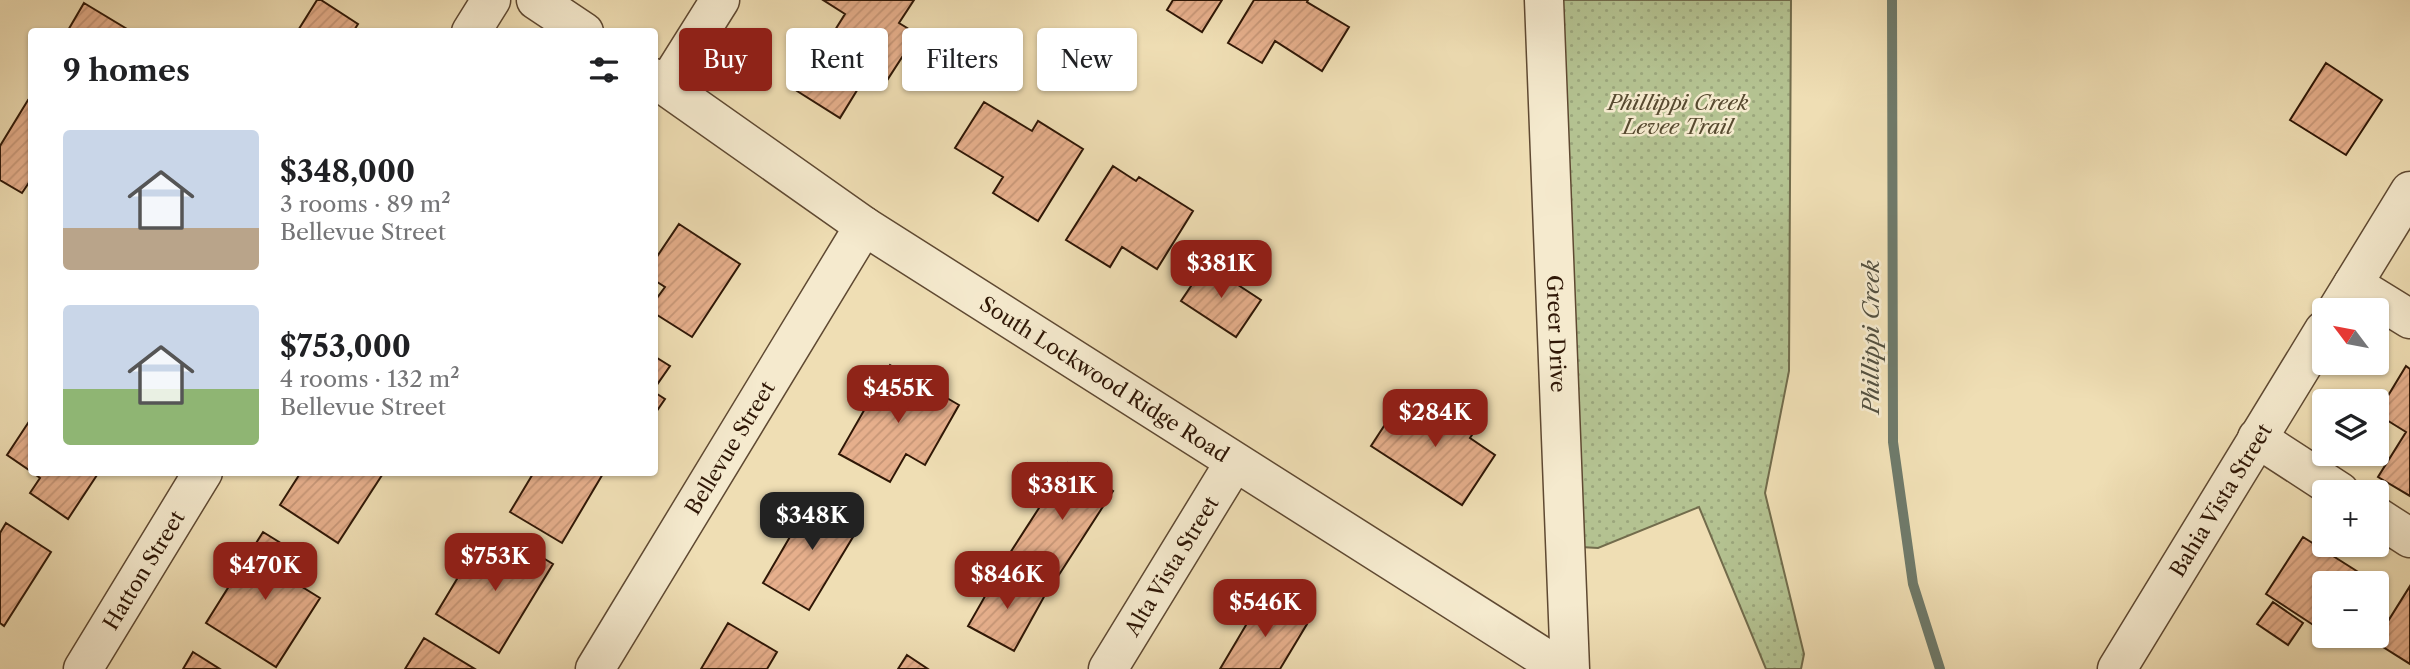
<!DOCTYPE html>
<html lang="en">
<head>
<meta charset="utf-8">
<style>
	body { margin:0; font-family:"Libre Caslon Text",serif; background:#f2f2f2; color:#202124; height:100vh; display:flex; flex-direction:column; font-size:26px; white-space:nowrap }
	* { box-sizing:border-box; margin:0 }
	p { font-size:23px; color:#757577 }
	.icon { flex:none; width:38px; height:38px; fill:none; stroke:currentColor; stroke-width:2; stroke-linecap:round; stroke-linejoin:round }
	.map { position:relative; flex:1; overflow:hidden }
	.side { position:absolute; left:28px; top:28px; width:630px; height:448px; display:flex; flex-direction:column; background:#fff; border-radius:7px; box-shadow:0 2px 5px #0004 }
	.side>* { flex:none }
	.banner { position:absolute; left:679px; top:28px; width:665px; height:63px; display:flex; gap:14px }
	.needle { width:46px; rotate:302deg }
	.fabs { position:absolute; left:2312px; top:298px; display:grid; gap:14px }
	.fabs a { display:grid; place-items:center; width:77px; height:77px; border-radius:7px; background:#fff; box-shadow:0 2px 5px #0004; font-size:35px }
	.price { position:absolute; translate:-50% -60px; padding:0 16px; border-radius:14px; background:#8f2418; color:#fff; font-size:23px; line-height:46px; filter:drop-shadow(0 2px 4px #0008) }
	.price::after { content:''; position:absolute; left:50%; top:42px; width:21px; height:16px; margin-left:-10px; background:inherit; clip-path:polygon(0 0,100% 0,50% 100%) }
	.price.on { background:#222; color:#fff }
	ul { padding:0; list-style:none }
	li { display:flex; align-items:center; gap:21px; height:175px; padding:0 35px }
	li span { display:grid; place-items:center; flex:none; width:196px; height:140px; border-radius:7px; color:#555 }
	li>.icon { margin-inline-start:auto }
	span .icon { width:84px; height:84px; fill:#fffc; stroke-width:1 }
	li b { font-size:30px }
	h2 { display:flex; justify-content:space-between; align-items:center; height:84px; padding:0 35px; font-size:30px }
	.pill { padding:0 24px; border-radius:7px; background:#fff; box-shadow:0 2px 5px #0004; font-size:24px; line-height:63px }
	.pill.on { background:#8f2418; color:#fff }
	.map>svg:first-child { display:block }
	.park { fill:url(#park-dots); stroke:#726c4c; stroke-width:2 }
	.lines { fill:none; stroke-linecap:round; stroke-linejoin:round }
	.stream { stroke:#6f7a6a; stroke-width:10 }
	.building { fill:url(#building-hatch); stroke:#2f1706; stroke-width:2 }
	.minor-casing { stroke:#5f4932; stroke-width:41 }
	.minor { stroke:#f5eace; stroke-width:38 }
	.labels { text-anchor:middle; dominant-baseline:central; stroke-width:5; stroke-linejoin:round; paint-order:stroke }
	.park-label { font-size:21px; font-style:italic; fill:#574a30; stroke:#f5eace }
	.street-label { font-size:21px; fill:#2f1706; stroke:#f5eace }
	.water-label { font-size:23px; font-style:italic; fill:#545140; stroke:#f5eace }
</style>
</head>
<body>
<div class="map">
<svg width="2410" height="669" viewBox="0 0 2410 669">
	<defs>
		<pattern id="park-dots" width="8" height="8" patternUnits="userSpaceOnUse" patternTransform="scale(1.75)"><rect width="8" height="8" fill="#b4c291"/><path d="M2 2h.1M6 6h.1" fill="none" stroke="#9ba67c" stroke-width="1.8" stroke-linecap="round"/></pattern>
		<pattern id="building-hatch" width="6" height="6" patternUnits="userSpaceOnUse" patternTransform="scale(1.75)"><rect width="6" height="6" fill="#e6af8c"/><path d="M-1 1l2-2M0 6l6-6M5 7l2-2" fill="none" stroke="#c69677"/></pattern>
	</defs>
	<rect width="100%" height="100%" fill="#efdeb4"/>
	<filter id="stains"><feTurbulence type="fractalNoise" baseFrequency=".00286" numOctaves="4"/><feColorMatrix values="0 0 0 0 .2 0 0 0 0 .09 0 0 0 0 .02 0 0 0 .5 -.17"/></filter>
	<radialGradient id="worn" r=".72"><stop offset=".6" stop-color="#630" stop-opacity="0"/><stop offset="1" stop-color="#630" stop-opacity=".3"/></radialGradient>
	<path class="park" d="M1560,0H1791L1789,371L1765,493L1804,654L1801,669H1766L1699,507L1598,548L1581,547Z"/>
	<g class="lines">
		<path class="stream" d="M1892,0L1893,442L1913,584L1940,669"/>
	</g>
	<path class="building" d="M317,0H321L358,24L353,32H297Z
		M823,0H914L899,23L917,34L884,85L867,74L840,118L797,91L845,14Z
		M1173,0H1222L1202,32L1167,10Z
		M1254,0H1308L1307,2L1349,27L1322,71L1275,41L1262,63L1228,43Z
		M84,3L132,32H67Z
		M2326,63L2382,100L2346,155L2290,120Z
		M28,100L32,102V178L22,193L0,180V146Z
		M984,102L1032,131L1038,121L1083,149L1038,221L993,193L1003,177L955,148Z
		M1113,166L1136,181L1139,177L1193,211L1157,269L1122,247L1110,267L1066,240Z
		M679,224L740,264L692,337L654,313V302L665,287L654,280V261Z
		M1206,264L1261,300L1236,337L1181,301Z
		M654,356L670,366L654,389Z
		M890,365L959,405L925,465L906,454L890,482L839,454Z
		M2406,366L2410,369V496L2378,477L2406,432L2377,414Z
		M654,392L665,399L654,415Z
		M1403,397L1434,418L1441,407L1476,429L1470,438L1495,455L1462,505L1371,446Z
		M32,417V472L7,455Z
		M1068,463L1113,491L1055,581L1010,553Z
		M32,472H99L68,519L30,493L40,478Z
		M301,472H384L338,543L280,505Z
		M534,472H604L562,543L510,512Z
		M815,494L862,522L809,610L763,583Z
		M6,523L51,552L4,626L0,623V533Z
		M263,532L305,558L291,580L320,598L276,667L206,623Z
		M507,536L553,564L499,653L436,614L472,554L490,564Z
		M2303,537L2363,575L2358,583H2324V632L2266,594Z
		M1000,570L1045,595L1014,651L968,626Z
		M2410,586V664L2375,642Z
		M1262,598L1307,624L1280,669H1220Z
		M2273,602L2303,623L2288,645L2257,624Z
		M728,623L777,652L767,669H701Z
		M424,638L475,669H405Z
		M193,652L220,669H183Z
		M907,655L928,669H898Z"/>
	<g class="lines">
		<g class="minor-casing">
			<g id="minor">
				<path d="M536,0L584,32"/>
				<path id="s1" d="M1544,0L1570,669"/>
				<path d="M471,32L491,0"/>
				<path id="s2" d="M654,78L864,226L1562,669"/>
				<path d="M666,86L720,0"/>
				<path d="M2353,284L2410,319"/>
				<path d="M2337,310L2410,191"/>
				<path d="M2257,438L2340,492"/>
				<path d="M2376,516L2410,538"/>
				<path id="s3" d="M83,669L203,472"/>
				<path id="s4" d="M595,669L864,226"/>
				<path id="s5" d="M1108,669L1234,463"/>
				<path id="s6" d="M2117,669L2324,330"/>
			</g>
		</g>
		<use href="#minor" class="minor"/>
	</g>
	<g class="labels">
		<g class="park-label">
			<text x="1678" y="102">Phillippi Creek<tspan x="1678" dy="24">Levee Trail</tspan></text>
		</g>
		<g class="street-label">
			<text stroke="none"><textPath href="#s1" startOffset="334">Greer Drive</textPath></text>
			<text stroke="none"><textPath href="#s2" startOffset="542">South Lockwood Ridge Road</textPath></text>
			<text stroke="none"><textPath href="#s4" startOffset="259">Bellevue Street</textPath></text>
			<text stroke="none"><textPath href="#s6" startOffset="198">Bahia Vista Street</textPath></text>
			<text stroke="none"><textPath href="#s5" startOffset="121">Alta Vista Street</textPath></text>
			<text stroke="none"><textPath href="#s3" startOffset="116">Hatton Street</textPath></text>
		</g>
		<g class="water-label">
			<text transform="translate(1871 337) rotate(-90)">Phillippi Creek</text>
		</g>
	</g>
	<rect width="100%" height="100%" filter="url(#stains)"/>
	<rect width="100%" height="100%" fill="url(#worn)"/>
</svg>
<div class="fabs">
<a><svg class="needle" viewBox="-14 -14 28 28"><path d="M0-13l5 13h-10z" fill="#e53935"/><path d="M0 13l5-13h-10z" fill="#757577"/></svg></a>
<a><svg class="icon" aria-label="layers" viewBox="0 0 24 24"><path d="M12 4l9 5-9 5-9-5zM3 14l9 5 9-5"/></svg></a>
<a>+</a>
<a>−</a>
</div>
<b class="price" style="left:1221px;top:300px">$381K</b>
<b class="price" style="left:898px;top:425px">$455K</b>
<b class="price" style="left:1435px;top:449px">$284K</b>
<b class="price" style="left:1062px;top:522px">$381K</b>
<b class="price on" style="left:812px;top:552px">$348K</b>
<b class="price" style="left:495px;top:593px">$753K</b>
<b class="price" style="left:265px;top:602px">$470K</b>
<b class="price" style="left:1007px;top:611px">$846K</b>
<b class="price" style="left:1265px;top:639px">$546K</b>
<div class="banner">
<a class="pill on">Buy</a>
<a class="pill">Rent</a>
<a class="pill">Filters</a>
<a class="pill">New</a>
</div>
<section class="side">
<h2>9 homes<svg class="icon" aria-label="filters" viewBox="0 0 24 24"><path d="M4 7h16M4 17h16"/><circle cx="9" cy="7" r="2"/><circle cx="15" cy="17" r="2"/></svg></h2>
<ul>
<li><span style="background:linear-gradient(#c9d6e8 70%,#b9a48a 0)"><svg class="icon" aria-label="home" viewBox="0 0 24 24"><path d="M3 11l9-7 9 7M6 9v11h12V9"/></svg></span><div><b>$348,000</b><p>3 rooms · 89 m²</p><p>Bellevue Street</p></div></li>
<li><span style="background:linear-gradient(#c9d6e8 60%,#8fb573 0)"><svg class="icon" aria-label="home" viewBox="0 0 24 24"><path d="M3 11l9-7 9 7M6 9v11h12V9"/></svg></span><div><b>$753,000</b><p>4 rooms · 132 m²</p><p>Bellevue Street</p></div></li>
</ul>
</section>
</div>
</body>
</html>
